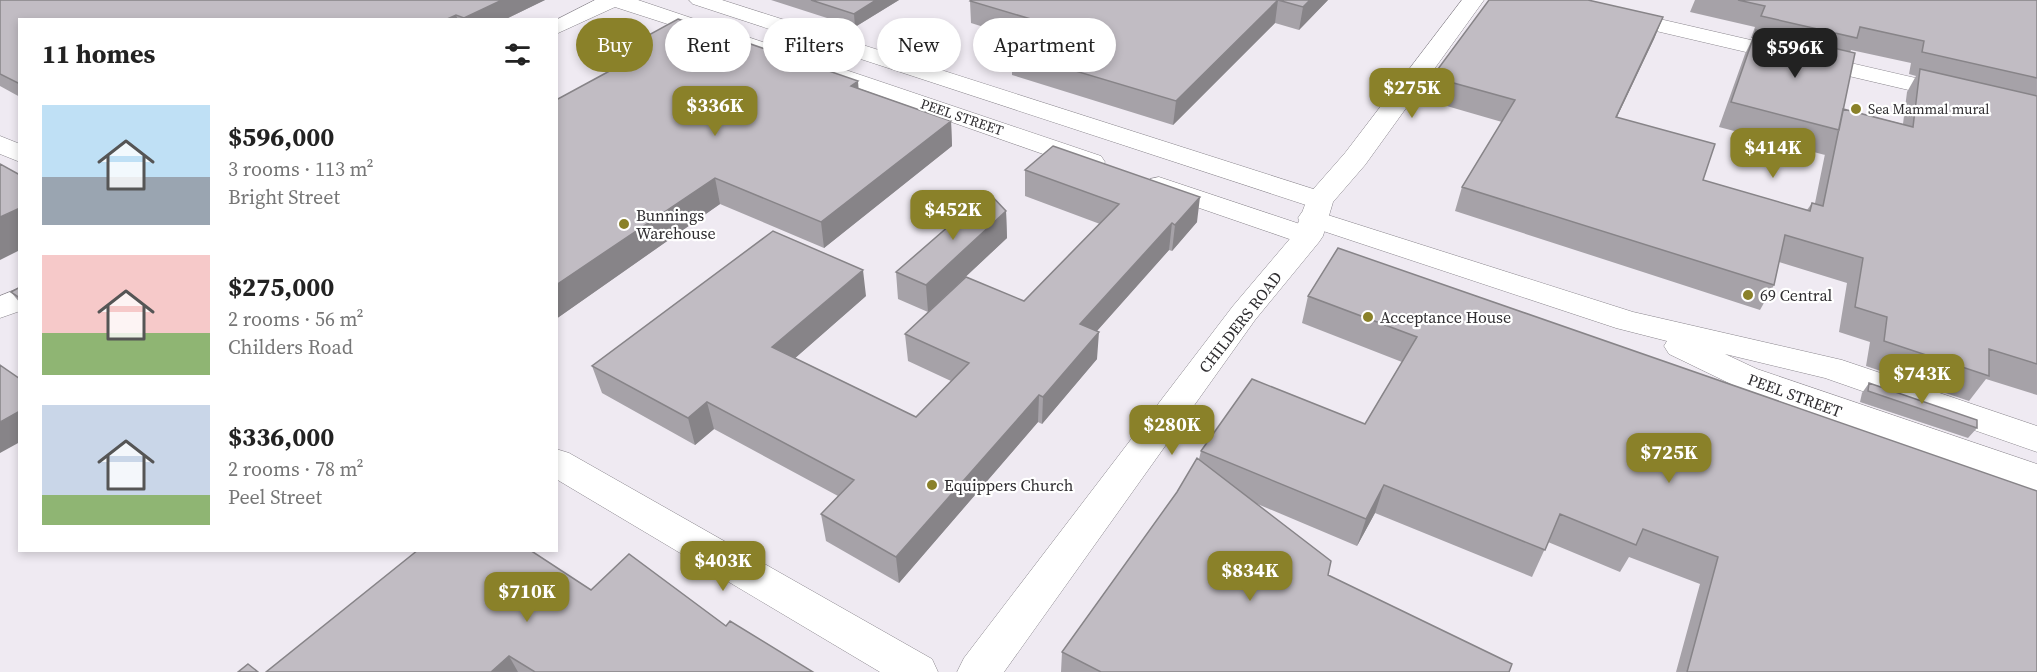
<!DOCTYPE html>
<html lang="en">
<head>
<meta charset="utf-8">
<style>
	body { margin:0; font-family:"Source Serif 4",serif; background:#f2f2f2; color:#222; height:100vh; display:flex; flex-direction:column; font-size:22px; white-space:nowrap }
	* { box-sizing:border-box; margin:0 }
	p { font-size:20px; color:#767676 }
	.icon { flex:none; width:33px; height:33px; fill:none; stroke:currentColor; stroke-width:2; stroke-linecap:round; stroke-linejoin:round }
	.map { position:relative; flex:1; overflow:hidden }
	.panel { position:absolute; left:18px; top:18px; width:540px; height:534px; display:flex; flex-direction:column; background:#fff; border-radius:0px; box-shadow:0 3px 9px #0003 }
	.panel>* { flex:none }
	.top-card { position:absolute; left:576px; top:18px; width:570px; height:54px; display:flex; gap:12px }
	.price { position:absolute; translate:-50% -51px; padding:0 14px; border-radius:12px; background:#8a8129; color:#fff; font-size:20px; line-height:39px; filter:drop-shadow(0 2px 3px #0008) }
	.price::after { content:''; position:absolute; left:50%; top:36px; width:18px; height:14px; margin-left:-9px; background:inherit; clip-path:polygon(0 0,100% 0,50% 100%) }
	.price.selected { background:#222; color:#fff }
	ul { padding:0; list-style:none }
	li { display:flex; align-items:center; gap:18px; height:150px; padding:0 24px }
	li span { display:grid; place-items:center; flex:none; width:168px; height:120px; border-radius:0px; color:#555 }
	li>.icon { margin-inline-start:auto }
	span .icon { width:72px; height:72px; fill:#fffc; stroke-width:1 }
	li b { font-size:26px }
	h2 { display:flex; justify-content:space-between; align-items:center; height:72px; padding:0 24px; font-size:26px }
	.chip { padding:0 21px; border-radius:27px; background:#fff; box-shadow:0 3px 9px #0003; font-size:21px; line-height:54px }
	.chip.selected { background:#8a8129; color:#fff }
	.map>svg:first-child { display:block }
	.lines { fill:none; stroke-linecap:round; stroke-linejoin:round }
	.minor-casing { stroke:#89858c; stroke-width:1 }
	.tertiary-casing { stroke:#89858c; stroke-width:1 }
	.minor { fill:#fff; fill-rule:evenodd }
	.tertiary { fill:#fff; fill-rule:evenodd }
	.wall { fill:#a6a2a8; fill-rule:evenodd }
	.shaded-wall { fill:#878488 }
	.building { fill:#c1bcc3; stroke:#878488; stroke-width:1.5 }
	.poi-dot { fill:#8a8129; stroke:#fff; stroke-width:2 }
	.labels { text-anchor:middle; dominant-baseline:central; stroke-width:4.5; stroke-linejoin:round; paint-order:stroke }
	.far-poi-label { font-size:14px; fill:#2f2d30; stroke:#fff; text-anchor:start }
	.far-street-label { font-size:14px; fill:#2f2d30; stroke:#fff }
	.poi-label { font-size:16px; fill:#2f2d30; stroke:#fff; text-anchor:start }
	.street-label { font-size:16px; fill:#2f2d30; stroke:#fff }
</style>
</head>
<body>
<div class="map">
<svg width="2037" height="672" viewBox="0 0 2037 672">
	<rect width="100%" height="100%" fill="#efeaf2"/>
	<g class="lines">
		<g class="minor-casing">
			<path id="minor" d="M595,0H638L1101,156L1105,162L1101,168L1092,170L1083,168L711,38L615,7L556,34V20Z
				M689,0H722L1329,194L1333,200L1329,206L1319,208L1309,206L693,4Z
				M1538,0H1577L2037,106V120L1549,6L1542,4Z
				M0,136L20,144V162L0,154Z
				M1159,177L1318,230L1322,236L1318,242L1308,245L1298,242L1150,191L1146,185L1150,179Z
				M1312,210L1633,312L1842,360L2037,426V452L1825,378L1725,354L1757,369L2037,464V492L1733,385L1669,354L1664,346L1667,341L1616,328L1302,224L1298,218L1302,212Z
				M20,288V311L0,318V296Z
				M556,449L569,453L932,659L938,672H880L556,479Z"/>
		</g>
		<g class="tertiary-casing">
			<path id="tertiary" d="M1462,0H1484L1365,165L1333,202L1323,236L1319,242L1255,320L1004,672H957L964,658L1233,306L1294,234L1309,194L1345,153Z"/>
		</g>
		<use href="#minor" class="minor"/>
		<use href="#tertiary" class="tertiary"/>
	</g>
	<path class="wall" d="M0,0H545L504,20H20V97L0,86Z
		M771,0H899L855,27Z
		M971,0H1328L1299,30L1275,23L1173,125L1012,75V52L1028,41L971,23L970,1Z
		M1695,0H2037V395L1986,379L1969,401L1866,366L1870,342L1839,332L1847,283L1779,262L1774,285L1760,310L1455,211L1462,187L1502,122L1426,100L1432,77L1663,17L1654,39L1617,117L1703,180L1807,210L1812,203H1815L1825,154V155L1719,127L1745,54L1753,38H1751L1755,27L1690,12ZM1851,50L1911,63L1909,74L1916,76L1907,92L1903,124L1843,109L1850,52Z
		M612,55L858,81V88L951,121L952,146L824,248L720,204L556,319V100L616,68Z
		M1025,170L1197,222L1172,251L1169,250L1097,331V359L1042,424L1038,422L899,583L826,541L821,514L838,496L714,429L695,445L602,393L592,366L866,296L795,358L916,417L951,381L908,361L905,334L1024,301L1100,224L1025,196Z
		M1006,211L1007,238L928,312L898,299L896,272Z
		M1338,248L2037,672H1676L1700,584L1629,557L1620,572L1548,542L1532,577L1375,513L1357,546L1255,503L1328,575L1509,672H1061L1062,652L1177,492L1199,459L1201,451L1365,424L1402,362L1302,323L1308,296Z
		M20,287V303L11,292Z
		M1869,383L1977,428L1968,438L1860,402L1862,393Z
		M591,590L726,626L813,672H266Z"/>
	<path class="shaded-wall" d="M502,0H545L504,20H465L464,18Z
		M876,0H899L855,27L854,14Z
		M1278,0L1275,23L1173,125L1176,101Z
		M1310,0H1328L1299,30L1303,7Z
		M456,15L458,20H445Z
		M1663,17L1654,39L1606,140L1616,117Z
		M858,81L860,106L851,86Z
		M951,121L952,146L824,248L821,222Z
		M715,178L720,204L556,319V285Z
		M1200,197L1197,222L1172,251L1175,225Z
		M20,208V250L0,260V217Z
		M1006,211L1007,238L928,312L926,285Z
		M1172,223L1169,250L1079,351L1080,324Z
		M863,270L866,296L777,374L772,347Z
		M1099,332L1097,359L1042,424L1043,397Z
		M1039,395L1038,422L899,583L896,557Z
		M707,402L714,429L695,445L688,418Z
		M20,411V442L0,453V422Z
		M1384,485L1375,513L1357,546L1366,519Z
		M509,656L518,672H491Z"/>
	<path class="building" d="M0,0H502L464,18L456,15L445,20H20V84L0,74Z
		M811,0H876L854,14Z
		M971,0H1310L1303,7L1278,0L1176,101L1012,52L1051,25L970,1Z
		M1489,0H1588L1663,17L1616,117L1715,144L1703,180L1810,211L1812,203L1823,206L1843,109L1913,127L1920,69L2037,96V364L1989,349V376L1884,341L1887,317L1855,307L1863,258L1785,235L1774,285L1462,187L1515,100L1432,77Z
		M1738,0H2037V78L1922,52L1924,41L1860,27L1857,38L1761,16L1765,6Z
		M678,19L858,81L851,86L951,121L821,222L715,178L556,285V100L628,61L612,55Z
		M1756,30L1855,53L1839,130L1731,102Z
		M1053,146L1200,197L1175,225L1172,223L1080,324L1099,332L1043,397L1039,395L896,557L821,514L854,480L707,402L688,418L592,366L773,231L863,270L772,347L916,417L969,363L905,334L966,277L1024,301L1119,204L1025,170Z
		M0,164L20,175V208L0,217Z
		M988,192L1006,211L926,285L896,272Z
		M1338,248L2037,491V672H1687L1718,557L1643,529L1636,545L1560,514L1545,550L1384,485L1366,519L1201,451L1252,379L1365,424L1417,337L1308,296Z
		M20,287V298L11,292Z
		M0,365L20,379V411L0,422Z
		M1869,383L1977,420V428L1868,391Z
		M1197,458L1331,561L1328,575L1512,664L1509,672H1101L1062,652L1177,492Z
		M418,550H530L591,590L629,554L726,626L730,621L813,672H535L509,656L491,672H266Z
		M248,664L258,672H238Z"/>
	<g class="poi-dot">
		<circle cx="1856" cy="109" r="6"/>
		<circle cx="624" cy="224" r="6"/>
		<circle cx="1748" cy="295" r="6"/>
		<circle cx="1368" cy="317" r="6"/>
		<circle cx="932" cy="485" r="6"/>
	</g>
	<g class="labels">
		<g class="far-poi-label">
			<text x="1868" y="109">Sea Mammal mural</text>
		</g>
		<g class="far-street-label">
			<text transform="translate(962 117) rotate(19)">PEEL STREET</text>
		</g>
		<g class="poi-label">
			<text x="636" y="215">Bunnings<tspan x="636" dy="18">Warehouse</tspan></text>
			<text x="1760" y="295">69 Central</text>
			<text x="1380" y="317">Acceptance House</text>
			<text x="944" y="485">Equippers Church</text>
		</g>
		<g class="street-label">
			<text transform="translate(1240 322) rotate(-52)">CHILDERS ROAD</text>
			<text transform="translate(1795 395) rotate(20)">PEEL STREET</text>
		</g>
	</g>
</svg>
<b class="price selected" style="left:1795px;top:79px">$596K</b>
<b class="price" style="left:1412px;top:119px">$275K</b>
<b class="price" style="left:715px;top:137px">$336K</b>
<b class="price" style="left:1773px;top:179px">$414K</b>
<b class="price" style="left:953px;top:241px">$452K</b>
<b class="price" style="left:1922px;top:405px">$743K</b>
<b class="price" style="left:1172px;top:456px">$280K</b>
<b class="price" style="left:1669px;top:484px">$725K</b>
<b class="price" style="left:723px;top:592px">$403K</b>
<b class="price" style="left:1250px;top:602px">$834K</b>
<b class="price" style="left:527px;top:623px">$710K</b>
<div class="top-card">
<a class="chip selected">Buy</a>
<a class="chip">Rent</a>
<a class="chip">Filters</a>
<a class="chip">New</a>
<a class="chip">Apartment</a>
</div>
<section class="panel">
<h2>11 homes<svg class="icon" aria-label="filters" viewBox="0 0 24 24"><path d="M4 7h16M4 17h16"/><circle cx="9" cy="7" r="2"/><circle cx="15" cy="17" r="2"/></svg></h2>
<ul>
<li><span style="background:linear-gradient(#bfe0f5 60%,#9aa5b1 0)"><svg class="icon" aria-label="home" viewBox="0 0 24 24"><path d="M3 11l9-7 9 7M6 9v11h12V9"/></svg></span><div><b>$596,000</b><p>3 rooms · 113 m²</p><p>Bright Street</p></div></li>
<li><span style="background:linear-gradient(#f6c9c9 65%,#8fb573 0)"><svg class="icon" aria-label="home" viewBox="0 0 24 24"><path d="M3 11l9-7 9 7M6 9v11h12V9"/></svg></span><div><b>$275,000</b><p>2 rooms · 56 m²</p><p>Childers Road</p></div></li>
<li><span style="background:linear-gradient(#c9d6e8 75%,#8fb573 0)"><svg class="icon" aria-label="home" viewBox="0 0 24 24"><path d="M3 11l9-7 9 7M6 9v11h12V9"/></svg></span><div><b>$336,000</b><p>2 rooms · 78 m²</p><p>Peel Street</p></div></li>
</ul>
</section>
</div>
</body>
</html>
